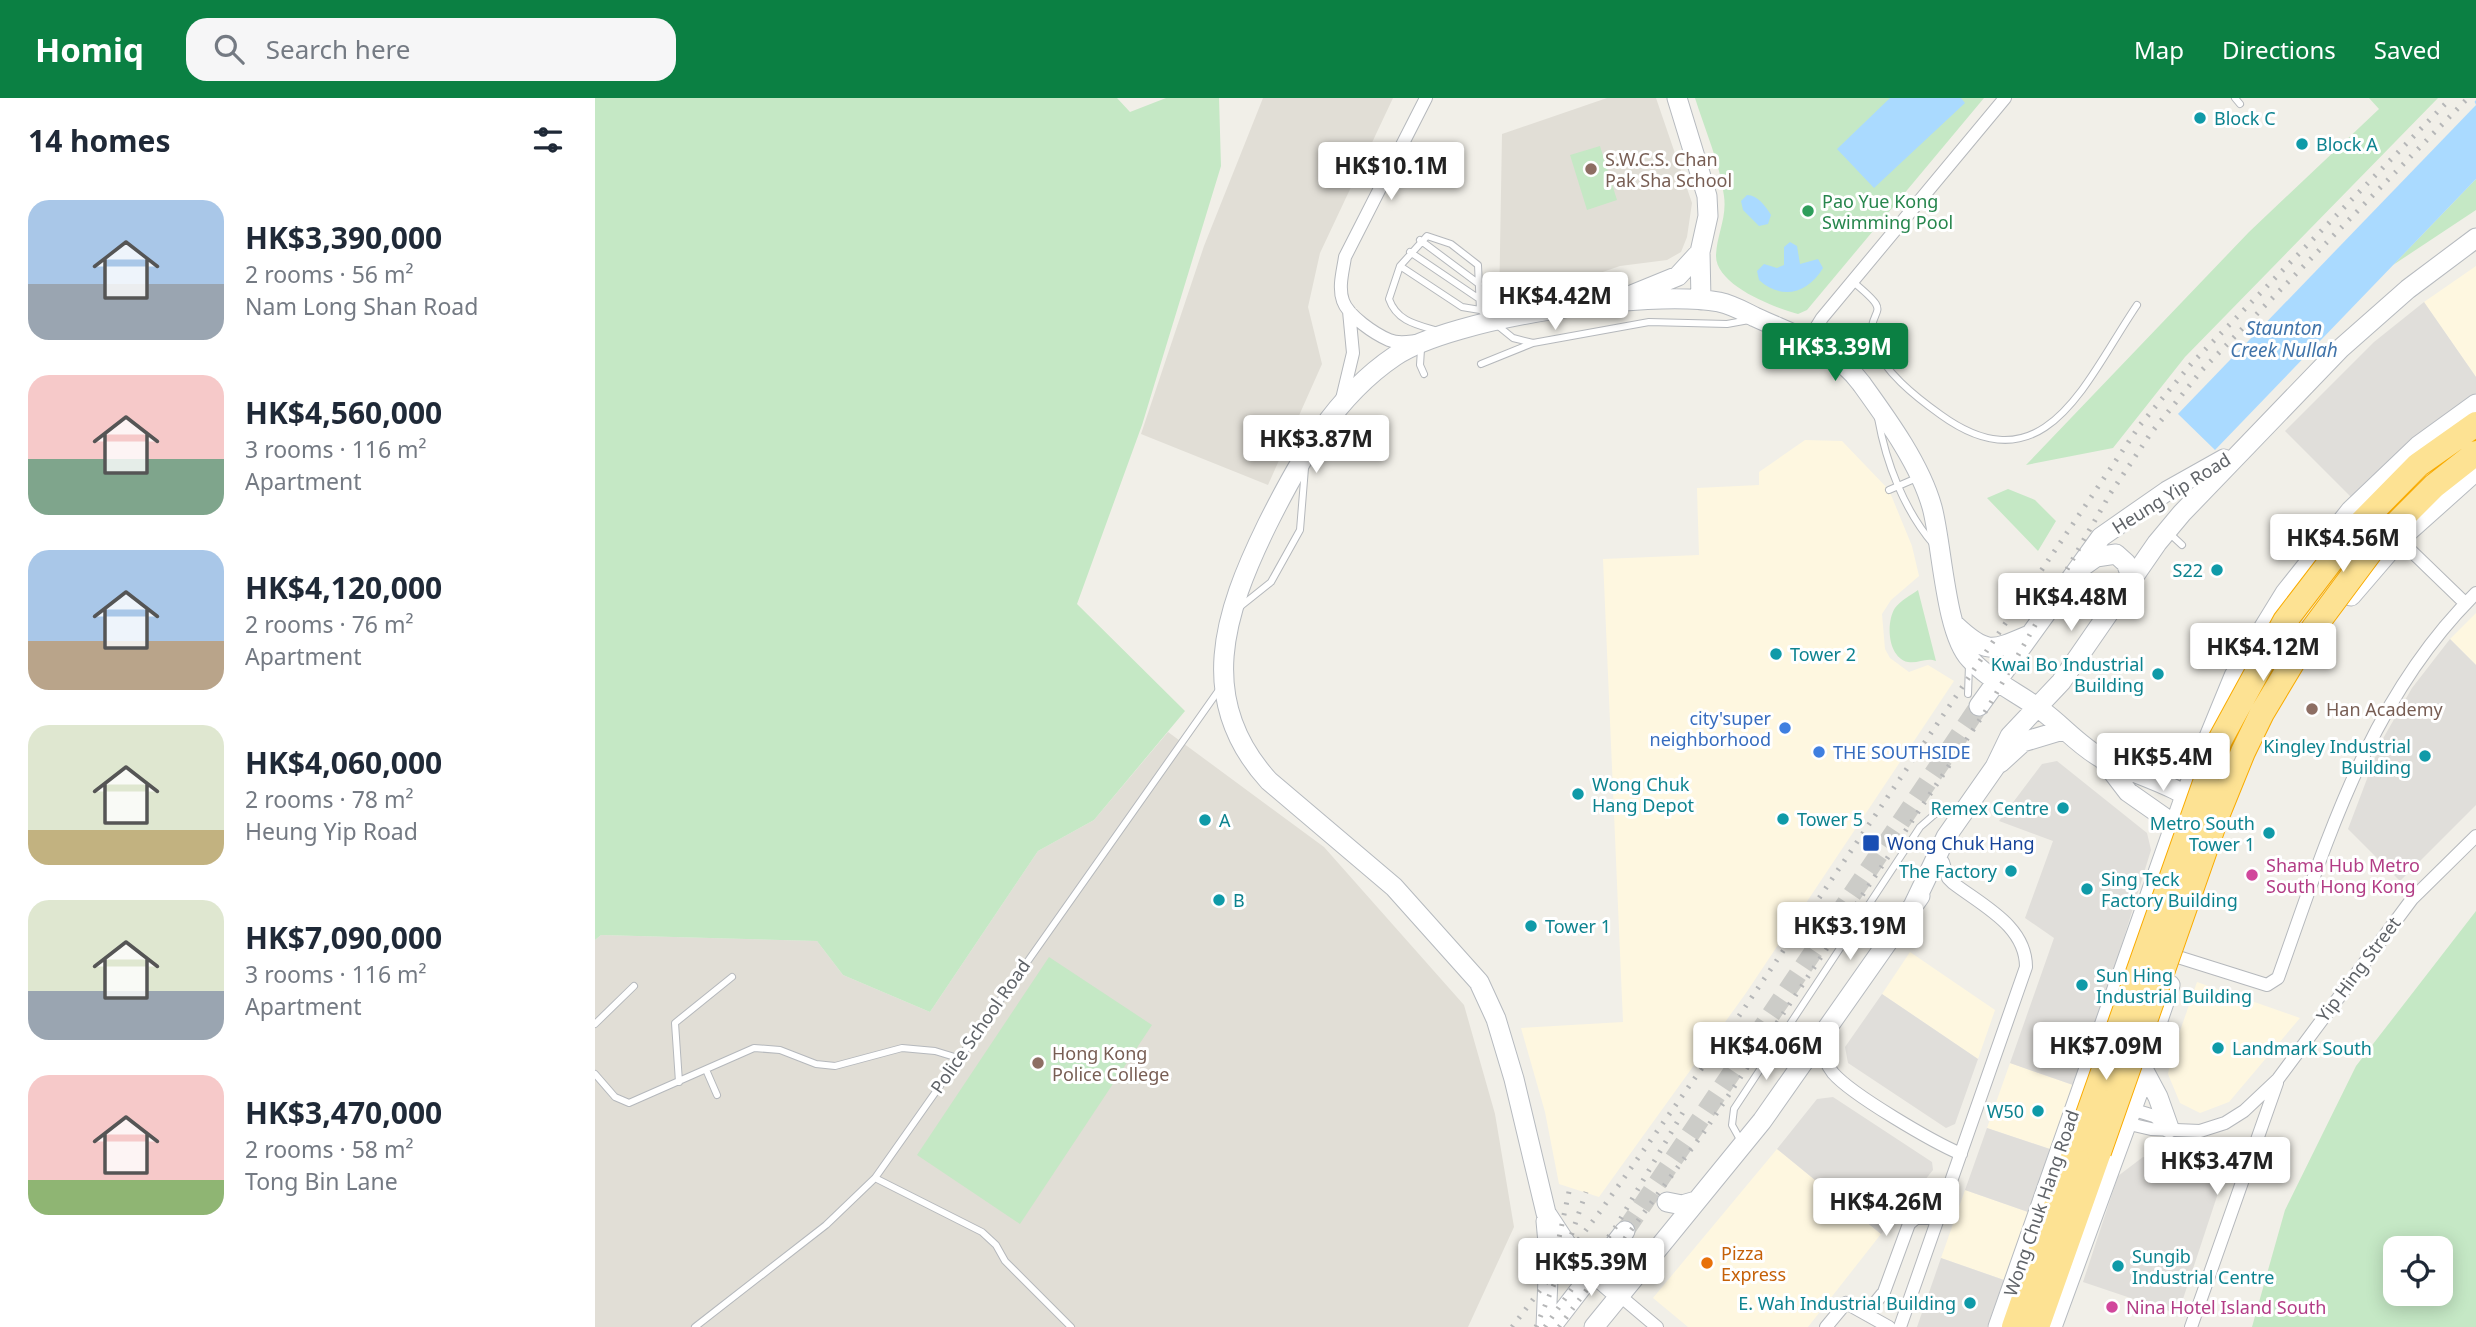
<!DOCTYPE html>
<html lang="en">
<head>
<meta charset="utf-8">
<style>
	body { margin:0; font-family:"Noto Sans",sans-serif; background:#f6f6f7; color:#1f2937; height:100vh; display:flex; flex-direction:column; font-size:26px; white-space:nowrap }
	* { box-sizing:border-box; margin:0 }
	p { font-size:23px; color:#747a83 }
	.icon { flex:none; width:38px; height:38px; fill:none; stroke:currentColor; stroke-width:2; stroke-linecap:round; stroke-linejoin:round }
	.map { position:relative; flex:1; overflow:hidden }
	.details { display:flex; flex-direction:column; background:#fff; width:595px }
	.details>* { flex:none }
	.tools { position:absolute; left:1788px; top:1138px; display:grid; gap:14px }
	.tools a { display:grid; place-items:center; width:70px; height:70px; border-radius:14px; background:#fff; box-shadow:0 4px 18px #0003; font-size:35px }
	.price { position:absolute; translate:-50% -60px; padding:0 16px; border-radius:7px; background:#fff; color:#222; font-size:23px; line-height:46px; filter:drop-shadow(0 2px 4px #0008) }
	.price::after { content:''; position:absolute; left:50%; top:42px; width:21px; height:16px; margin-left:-10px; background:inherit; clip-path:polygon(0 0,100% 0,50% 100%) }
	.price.active { background:#0b8043; color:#fff }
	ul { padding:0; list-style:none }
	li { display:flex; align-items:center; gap:21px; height:175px; padding:0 28px }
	li span { display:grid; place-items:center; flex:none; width:196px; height:140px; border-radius:21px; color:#555 }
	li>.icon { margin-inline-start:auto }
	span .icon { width:84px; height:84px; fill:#fffc; stroke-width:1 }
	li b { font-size:30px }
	h2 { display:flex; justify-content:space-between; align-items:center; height:84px; padding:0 28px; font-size:30px }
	header { display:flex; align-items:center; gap:42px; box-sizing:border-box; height:98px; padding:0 35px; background:#0b8043; color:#fff }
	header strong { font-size:33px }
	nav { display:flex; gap:38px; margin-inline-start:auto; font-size:24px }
	.search { width:490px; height:63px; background:#f6f6f7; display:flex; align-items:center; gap:18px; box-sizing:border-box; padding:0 24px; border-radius:21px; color:#747a83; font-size:26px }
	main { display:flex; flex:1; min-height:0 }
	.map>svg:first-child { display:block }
	.commercial { fill:#fef7e0 }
	.industrial { fill:#e0deda }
	.education { fill:#e1ded6 }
	.green { fill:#c5e8c5; fill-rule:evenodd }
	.water { fill:#aadaff }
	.pier { fill:#f1efe8 }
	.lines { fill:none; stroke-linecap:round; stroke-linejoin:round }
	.secondary-tunnel { stroke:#ccccc8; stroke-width:19; stroke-dasharray:19 10; stroke-linecap:butt }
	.lane-casing { stroke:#b5b8bc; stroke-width:8 }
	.street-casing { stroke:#b5b8bc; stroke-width:14 }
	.secondary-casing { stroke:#b6babf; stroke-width:21 }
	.highway-casing { stroke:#f9ab00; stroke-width:26 }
	.lane { stroke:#fff; stroke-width:6 }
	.street { stroke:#fff; stroke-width:12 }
	.secondary { stroke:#fff; stroke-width:19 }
	.highway { stroke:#fde293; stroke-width:24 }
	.rail { stroke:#b6b7b8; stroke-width:5; stroke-dasharray:2 9; stroke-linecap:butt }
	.highway-bridge-casing { stroke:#f9ab00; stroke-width:26; stroke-linecap:butt }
	.highway-bridge { stroke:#fde293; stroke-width:24 }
	.culture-dot { fill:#0f9aa8; stroke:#fff; stroke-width:2.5 }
	.education-dot { fill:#8d6e63; stroke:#fff; stroke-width:2.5 }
	.leisure-dot { fill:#2e9e5b; stroke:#fff; stroke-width:2.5 }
	.shop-dot { fill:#3f7fe0; stroke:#fff; stroke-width:2.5 }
	.transit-dot { fill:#1a4fb4; stroke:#fff; stroke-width:2.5 }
	.hotel-dot { fill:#d1479c; stroke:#fff; stroke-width:2.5 }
	.food-dot { fill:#e8710a; stroke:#fff; stroke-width:2.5 }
	.labels { text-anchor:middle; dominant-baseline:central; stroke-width:6; stroke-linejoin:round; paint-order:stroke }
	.culture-label { font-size:18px; fill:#0d838f; stroke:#fff; text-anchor:start }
	.education-label { font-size:18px; fill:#785e54; stroke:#fff; text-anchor:start }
	.leisure-label { font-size:18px; fill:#27864d; stroke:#fff; text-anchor:start }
	.street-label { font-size:18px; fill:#5f6368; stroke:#fff }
	.shop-label { font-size:18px; fill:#366cbe; stroke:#fff; text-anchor:end }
	.transit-label { font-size:18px; fill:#164399; stroke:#fff; text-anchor:start }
	.hotel-label { font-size:18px; fill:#b23c85; stroke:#fff; text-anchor:start }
	.food-label { font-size:18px; fill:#c56008; stroke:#fff; text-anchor:start }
	.water-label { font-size:19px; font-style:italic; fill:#4174aa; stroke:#fff }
</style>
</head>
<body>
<header>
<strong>Homiq</strong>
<div class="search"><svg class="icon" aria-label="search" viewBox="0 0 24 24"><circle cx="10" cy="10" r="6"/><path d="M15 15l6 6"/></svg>Search here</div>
<nav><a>Map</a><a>Directions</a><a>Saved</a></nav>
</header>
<main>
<section class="details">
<h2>14 homes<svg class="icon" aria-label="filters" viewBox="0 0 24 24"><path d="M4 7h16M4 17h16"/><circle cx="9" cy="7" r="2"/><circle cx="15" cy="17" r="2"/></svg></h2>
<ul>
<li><span style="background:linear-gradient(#a9c7e8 60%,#9aa5b1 0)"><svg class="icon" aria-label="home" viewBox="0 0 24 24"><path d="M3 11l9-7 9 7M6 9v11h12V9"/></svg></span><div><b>HK$3,390,000</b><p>2 rooms · 56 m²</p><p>Nam Long Shan Road</p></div></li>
<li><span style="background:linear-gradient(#f6c9c9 60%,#7fa58c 0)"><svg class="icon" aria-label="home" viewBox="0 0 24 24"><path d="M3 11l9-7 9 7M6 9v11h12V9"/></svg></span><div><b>HK$4,560,000</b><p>3 rooms · 116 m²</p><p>Apartment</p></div></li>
<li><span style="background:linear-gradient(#a9c7e8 65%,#b9a48a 0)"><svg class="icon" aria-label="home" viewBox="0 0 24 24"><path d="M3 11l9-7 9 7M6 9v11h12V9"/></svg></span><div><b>HK$4,120,000</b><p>2 rooms · 76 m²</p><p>Apartment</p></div></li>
<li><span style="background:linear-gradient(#dfe7d0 75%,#c2b280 0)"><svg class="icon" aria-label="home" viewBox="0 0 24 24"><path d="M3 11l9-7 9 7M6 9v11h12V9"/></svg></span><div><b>HK$4,060,000</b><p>2 rooms · 78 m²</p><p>Heung Yip Road</p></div></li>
<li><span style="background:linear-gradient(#dfe7d0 65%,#9aa5b1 0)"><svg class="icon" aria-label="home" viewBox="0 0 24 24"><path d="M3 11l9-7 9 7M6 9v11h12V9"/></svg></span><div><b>HK$7,090,000</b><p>3 rooms · 116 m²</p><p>Apartment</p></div></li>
<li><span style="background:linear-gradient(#f6c9c9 75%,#8fb573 0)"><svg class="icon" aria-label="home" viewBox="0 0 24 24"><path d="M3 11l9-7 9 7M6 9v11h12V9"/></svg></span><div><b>HK$3,470,000</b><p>2 rooms · 58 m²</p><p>Tong Bin Lane</p></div></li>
</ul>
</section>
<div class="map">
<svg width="1881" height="1229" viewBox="0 0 1881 1229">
	<rect width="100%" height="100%" fill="#f1efe8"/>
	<path class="commercial" d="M1881,168V279L1829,204Z
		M1210,342L1247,343L1294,392L1317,448L1324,478L1296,502L1287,516L1290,551L1295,560L1314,574L1333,567L1359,583L1151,895L1004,1099L964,1086L950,1014L926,930L1028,924L1008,461L1104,457L1102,390L1164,387V374Z
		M1881,515V567L1855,541Z
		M1315,854L1400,912L1383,961L1287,896Z
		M1602,884L1705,920L1634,1004L1605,1015L1585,1005L1573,976L1576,959Z
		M1415,965L1478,987L1455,1051L1392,1030Z
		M1182,1051L1286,1136L1213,1229H1093L1058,1200Z
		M1370,1092L1433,1114L1409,1182L1346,1160Z"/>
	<path class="industrial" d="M1829,204L1881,279V295L1797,360L1756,399L1690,333L1779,244Z
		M1855,541L1881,567V707L1805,783L1753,731L1786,644L1817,590Z
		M1462,663L1552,735L1556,752L1522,862L1478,987L1415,965L1459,840L1430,820L1458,743L1404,723L1447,666Z
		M1287,896L1383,961L1360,1026L1351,1030L1253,965L1250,949Z
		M1238,999L1337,1064L1338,1072L1286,1136L1182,1051L1222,1001Z
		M1392,1030L1455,1051L1433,1114L1370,1092Z
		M1636,1056L1583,1216L1488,1184L1523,1078L1548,1059L1592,1066Z
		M1346,1160L1409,1182L1392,1229H1322Z"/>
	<path class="education" d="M668,0H798L725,155L713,209L727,266L673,387L546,336L609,148Z
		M1012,0H1061L1097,105L1092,139L1086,154L1072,162L1025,168L904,210L907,36Z
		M573,634L729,749L869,907L900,1016L919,1129L873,1229H0V842L6,837L222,843L248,877L335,914L443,753L499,722Z"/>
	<path class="green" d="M0,0H522L535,14L571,0H624L626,68L547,327L482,506L590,613L499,722L443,753L335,914L248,877L222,843L6,837L0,842Z
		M1100,0H1389L1212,212L1203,216C1178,209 1120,187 1121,157C1122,136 1132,120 1129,98C1125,66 1110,32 1100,0Z
		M1774,0H1843L1590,259L1518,350L1431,367L1654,134L1784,11Z
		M1005,48L1022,102L992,112L975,57Z
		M1881,81V112L1798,167Z
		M1413,391L1440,402L1461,423L1443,453L1392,400Z
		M1323,492L1341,563C1331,559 1323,566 1313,564C1292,559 1291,524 1300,510C1305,503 1316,497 1323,492Z
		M1881,813V1229H1657L1690,1112L1761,968ZM1801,1150H1846V1195H1801Z
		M454,859L557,927L425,1126L322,1057Z"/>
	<path class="water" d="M1295,0H1366L1370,5L1279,90L1242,51Z
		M1881,2V81L1620,352L1581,314Z
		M1152,97C1163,97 1171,109 1176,117L1173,126L1164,128L1148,112L1146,103Z
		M1195,144L1202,148L1205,166L1223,161L1228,170C1213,195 1187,203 1164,182L1162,173L1169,166L1182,170L1189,167V149Z"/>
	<path class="pier" d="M1878,0L1881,7L1580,319L1578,312Z"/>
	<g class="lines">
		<path class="secondary-tunnel" d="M1030,1133L1384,608"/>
		<g class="lane-casing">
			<path id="lane" d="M1640,0L1645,6
				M825,142L884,186
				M815,154L883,200
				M805,168L867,209L885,212
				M1257,183C1302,220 1273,205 1276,244C1291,275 1318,297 1346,317C1450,392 1491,282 1542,207
				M902,227L918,240L938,245
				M843,233C823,227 802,224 794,201L805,168L832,138L856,146L883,167L885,212L894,219
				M826,251L825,267L829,276
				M886,266L938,245L1054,224L1132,226L1154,222
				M1283,320C1291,365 1309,412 1339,447
				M1294,392L1324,379
				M1573,434L1587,447
				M646,508L676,484L705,432L710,370
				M1373,596L1374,567
				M0,926L39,888
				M112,974L122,997
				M0,976L20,999L34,1005L159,950L185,952L221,966L240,968L307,950L340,953L363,960
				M84,984L80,925L137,879
				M1147,1045L1137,1027L1139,1011L1325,729L1340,716L1367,708
				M280,1080L387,1134L401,1147L410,1163L476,1229
				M100,1229L231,1127L280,1080L626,589"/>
		</g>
		<g class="street-casing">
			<path id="street" d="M1214,241L1227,220L1410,0
				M821,243C812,244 803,246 794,242C780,236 753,218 748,203C743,189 748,173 750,159L831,0
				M747,301L758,255L754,213
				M1811,448L1870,505
				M1583,859L1672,887L1683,880C1732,743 1774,600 1881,495
				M1224,945C1227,956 1231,966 1238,975C1257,997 1338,1044 1366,1056
				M1536,1011L1559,1018L1571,1027
				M1530,1025L1556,1031L1605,1033L1630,1025L1649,1013L1683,981L1817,801L1881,738
				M1024,1197L1062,1229
				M1271,1216L1289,1194L1314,1126L1321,1120H1343
				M1231,1229L1251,1205L1294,1229
				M1305,1229L1431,869C1431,828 1388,808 1358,785L1353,780L1348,764
				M1596,1229L1682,985"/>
		</g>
		<g class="secondary-casing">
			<path id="secondary" d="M1082,0L1112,98L1113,118L1105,154L1106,202
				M1034,198L1083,178L1105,154
				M1487,469L1501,459L1521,456L1531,465L1538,483
				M1756,498L1805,441L1881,373
				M1361,528C1391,556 1397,553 1432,538
				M1384,608L1506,439L1572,393L1629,361
				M1507,660L1533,694L1580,727
				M1405,665L1428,644L1468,632
				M1319,806L1351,739L1400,669L1415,638L1466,584L1562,445L1587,415L1745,251L1813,191L1881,140
				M1547,969L1563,999L1574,1030
				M1072,1104L1087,1107L1101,1103
				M951,1123L954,1156L951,1229
				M1024,1197L980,1159L951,1115L919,981L901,921L884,884L799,789L674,683C600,602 629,515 672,427C704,363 739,299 800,258C858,219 1055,191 1124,204C1138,207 1148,213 1160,219C1201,238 1238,248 1266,285C1292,321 1325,366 1337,409C1347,445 1350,535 1375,561C1394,582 1423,595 1446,612C1467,627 1485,649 1508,661C1546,679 1580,686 1614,713
				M956,1229L1030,1133
				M999,1229L1167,1023L1325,798
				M1403,1229L1591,695L1639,578L1690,495L1756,412L1823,348L1881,306
				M1457,1229L1545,989L1547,969L1575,887"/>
		</g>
		<g class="highway-casing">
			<path id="highway" d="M1762,429L1823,367L1881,326
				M1782,445L1839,388L1881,355
				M1419,1229L1484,1042
				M1442,1229L1504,1054"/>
		</g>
		<use href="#lane" class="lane"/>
		<use href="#street" class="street"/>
		<use href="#secondary" class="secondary"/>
		<use href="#highway" class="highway"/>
		<path class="rail" d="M973,1147L991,1094
			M949,1180L964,1140L975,1089
			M917,1229L1004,1115L1144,918L1545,327L1597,265L1856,0
			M941,1229L960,1184
			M950,1229L1022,1127L1091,1009
			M964,1229L1109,1034L1394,608L1515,396L1556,335L1607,272L1873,0"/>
		<g class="highway-bridge-casing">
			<path id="highway-bridge" d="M1484,1042L1625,642L1690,523L1762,429
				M1504,1054L1622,718L1648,654L1667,615L1715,535L1782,445"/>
		</g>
		<use href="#highway-bridge" class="highway-bridge"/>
	</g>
	<g class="culture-dot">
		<circle cx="1605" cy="20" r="7"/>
		<circle cx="1707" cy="46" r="7"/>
		<circle cx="1622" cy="472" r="7"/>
		<circle cx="1181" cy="556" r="7"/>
		<circle cx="1563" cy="576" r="7"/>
		<circle cx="1830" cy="658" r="7"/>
		<circle cx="983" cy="696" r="7"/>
		<circle cx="1468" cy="710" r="7"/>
		<circle cx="1188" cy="721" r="7"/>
		<circle cx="610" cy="722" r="7"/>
		<circle cx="1674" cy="735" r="7"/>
		<circle cx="1416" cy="773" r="7"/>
		<circle cx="1492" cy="791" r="7"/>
		<circle cx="624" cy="802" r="7"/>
		<circle cx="936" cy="828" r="7"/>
		<circle cx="1487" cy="887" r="7"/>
		<circle cx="1623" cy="950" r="7"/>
		<circle cx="1443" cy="1013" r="7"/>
		<circle cx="1523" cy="1168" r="7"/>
		<circle cx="1375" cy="1205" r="7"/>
	</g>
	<g class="education-dot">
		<circle cx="996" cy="71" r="7"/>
		<circle cx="1717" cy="611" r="7"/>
		<circle cx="443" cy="965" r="7"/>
	</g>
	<circle class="leisure-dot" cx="1213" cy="113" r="7"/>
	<g class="shop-dot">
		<circle cx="1190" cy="630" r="7"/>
		<circle cx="1224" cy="654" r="7"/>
	</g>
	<rect class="transit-dot" x="1267" y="736" width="18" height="18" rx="3.5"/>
	<g class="hotel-dot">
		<circle cx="1657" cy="777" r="7"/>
		<circle cx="1517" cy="1209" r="7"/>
	</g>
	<circle class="food-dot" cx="1112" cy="1165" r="7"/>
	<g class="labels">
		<g class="culture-label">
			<text x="1619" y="20">Block C</text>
			<text x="1721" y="46">Block A</text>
			<text x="1608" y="472" text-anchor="end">S22</text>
			<text x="1195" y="556">Tower 2</text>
			<text x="1549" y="566" text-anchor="end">Kwai Bo Industrial<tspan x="1549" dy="21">Building</tspan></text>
			<text x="1816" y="648" text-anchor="end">Kingley Industrial<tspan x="1816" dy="21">Building</tspan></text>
			<text x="997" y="686">Wong Chuk<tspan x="997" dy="21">Hang Depot</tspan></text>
			<text x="1454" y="710" text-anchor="end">Remex Centre</text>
			<text x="1202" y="721">Tower 5</text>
			<text x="624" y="722">A</text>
			<text x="1660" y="725" text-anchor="end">Metro South<tspan x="1660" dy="21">Tower 1</tspan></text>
			<text x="1402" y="773" text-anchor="end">The Factory</text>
			<text x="1506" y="781">Sing Teck<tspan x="1506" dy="21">Factory Building</tspan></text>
			<text x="638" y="802">B</text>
			<text x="950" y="828">Tower 1</text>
			<text x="1501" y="877">Sun Hing<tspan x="1501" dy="21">Industrial Building</tspan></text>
			<text x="1637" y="950">Landmark South</text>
			<text x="1429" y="1013" text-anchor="end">W50</text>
			<text x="1537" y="1158">Sungib<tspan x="1537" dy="21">Industrial Centre</tspan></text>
			<text x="1361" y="1205" text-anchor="end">E. Wah Industrial Building</text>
		</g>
		<g class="education-label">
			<text x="1010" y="61">S.W.C.S. Chan<tspan x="1010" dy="21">Pak Sha School</tspan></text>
			<text x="1731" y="611">Han Academy</text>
			<text x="457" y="955">Hong Kong<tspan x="457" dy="21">Police College</tspan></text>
		</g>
		<g class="leisure-label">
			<text x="1227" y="103">Pao Yue Kong<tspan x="1227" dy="21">Swimming Pool</tspan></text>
		</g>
		<g class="street-label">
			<text transform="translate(1576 395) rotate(-32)">Heung Yip Road</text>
			<text transform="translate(1763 871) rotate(-53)">Yip Hing Street</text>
			<text transform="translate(385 928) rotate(-55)">Police School Road</text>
			<text transform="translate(1446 1105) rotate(-71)">Wong Chuk Hang Road</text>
		</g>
		<g class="shop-label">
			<text x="1176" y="620">city'super<tspan x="1176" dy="21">neighborhood</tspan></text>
			<text x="1238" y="654" text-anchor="start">THE SOUTHSIDE</text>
		</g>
		<g class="transit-label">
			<text x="1292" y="745">Wong Chuk Hang</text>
		</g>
		<g class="hotel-label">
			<text x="1671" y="767">Shama Hub Metro<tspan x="1671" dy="21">South Hong Kong</tspan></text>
			<text x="1531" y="1209">Nina Hotel Island South</text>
		</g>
		<g class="food-label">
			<text x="1126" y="1155">Pizza<tspan x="1126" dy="21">Express</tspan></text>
		</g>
		<g class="water-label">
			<text x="1689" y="230">Staunton<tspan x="1689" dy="22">Creek Nullah</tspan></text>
		</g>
	</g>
</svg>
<div class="tools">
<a><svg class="icon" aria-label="locate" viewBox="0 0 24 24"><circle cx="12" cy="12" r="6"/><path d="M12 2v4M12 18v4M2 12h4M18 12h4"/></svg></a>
</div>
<b class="price" style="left:796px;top:104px">HK$10.1M</b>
<b class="price" style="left:960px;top:234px">HK$4.42M</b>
<b class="price active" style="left:1240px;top:285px">HK$3.39M</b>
<b class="price" style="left:721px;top:377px">HK$3.87M</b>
<b class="price" style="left:1748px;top:476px">HK$4.56M</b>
<b class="price" style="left:1476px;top:535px">HK$4.48M</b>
<b class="price" style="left:1668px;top:585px">HK$4.12M</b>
<b class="price" style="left:1568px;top:695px">HK$5.4M</b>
<b class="price" style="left:1255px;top:864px">HK$3.19M</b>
<b class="price" style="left:1171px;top:984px">HK$4.06M</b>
<b class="price" style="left:1511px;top:984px">HK$7.09M</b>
<b class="price" style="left:1622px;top:1099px">HK$3.47M</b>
<b class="price" style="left:1291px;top:1140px">HK$4.26M</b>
<b class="price" style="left:996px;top:1200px">HK$5.39M</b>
</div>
</main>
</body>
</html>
